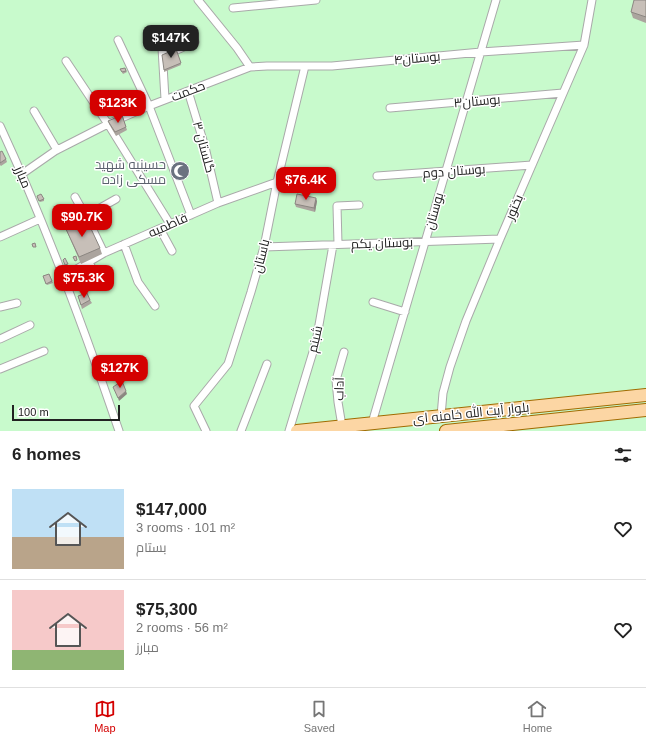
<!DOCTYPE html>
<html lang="en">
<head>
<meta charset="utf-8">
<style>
	body { margin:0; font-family:Arial,Cairo,sans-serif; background:#f6f6f6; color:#222; height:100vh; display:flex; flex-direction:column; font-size:15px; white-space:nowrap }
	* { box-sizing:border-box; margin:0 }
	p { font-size:13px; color:#767676 }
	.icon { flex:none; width:22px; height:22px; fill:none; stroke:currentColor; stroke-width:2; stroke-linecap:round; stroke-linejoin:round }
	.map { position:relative; height:431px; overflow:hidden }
	.panel { display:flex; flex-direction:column; background:#fff; flex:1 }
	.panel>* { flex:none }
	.scale { position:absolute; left:12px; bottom:10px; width:108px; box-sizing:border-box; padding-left:4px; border:2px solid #222; border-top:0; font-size:11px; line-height:14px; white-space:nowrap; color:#222; -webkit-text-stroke:3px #fff; paint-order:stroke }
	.price { position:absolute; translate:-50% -34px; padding:0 9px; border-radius:8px; background:#d40000; color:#fff; font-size:13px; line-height:26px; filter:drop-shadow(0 1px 2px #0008) }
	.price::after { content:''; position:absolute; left:50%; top:24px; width:12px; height:9px; margin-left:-6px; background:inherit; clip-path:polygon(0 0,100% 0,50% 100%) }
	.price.active { background:#222; color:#fff }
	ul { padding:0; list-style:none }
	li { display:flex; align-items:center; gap:12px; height:100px; padding:0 12px }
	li+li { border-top:1px solid #e0e0e0 }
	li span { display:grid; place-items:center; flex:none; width:112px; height:80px; border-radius:0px; color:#555 }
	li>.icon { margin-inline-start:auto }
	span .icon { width:48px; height:48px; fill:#fffc; stroke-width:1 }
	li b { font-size:17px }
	h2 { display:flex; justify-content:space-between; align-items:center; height:48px; padding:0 12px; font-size:17px }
	.tab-bar { display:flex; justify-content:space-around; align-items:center; height:56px; border-top:1px solid #e0e0e0; background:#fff; font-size:11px; color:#767676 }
	.tab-bar a { display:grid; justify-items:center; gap:2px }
	.tab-bar .active { color:#d40000 }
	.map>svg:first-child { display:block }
	.park { fill:#c8facc }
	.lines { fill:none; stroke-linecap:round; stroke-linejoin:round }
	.minor-casing { stroke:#a9a9a9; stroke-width:9 }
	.primary-casing { stroke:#a06b00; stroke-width:14 }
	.minor { stroke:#fff; stroke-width:7 }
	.primary { stroke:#fcd6a4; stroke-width:12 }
	.wall { fill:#aba49e }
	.shaded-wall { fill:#8b8681 }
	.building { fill:#c7bfb8; stroke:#8b8681 }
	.labels { text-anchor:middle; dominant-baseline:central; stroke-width:3; stroke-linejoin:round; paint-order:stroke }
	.street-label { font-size:13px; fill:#222; stroke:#fff }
	.worship-label { font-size:13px; fill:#5b616d; stroke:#fff; text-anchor:end }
</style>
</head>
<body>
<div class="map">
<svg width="646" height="431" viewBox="0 0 646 431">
	<rect width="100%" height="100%" fill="#f2efe9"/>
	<path class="park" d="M0,0H646V431H0Z"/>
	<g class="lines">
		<g class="minor-casing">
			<path id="minor" d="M198,0L237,48L250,67
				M233,8L316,0
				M161,31L165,99
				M118,40L149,106L191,215
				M168,54L195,42
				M66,61L108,124L170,224
				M188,91L205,147L218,203
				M390,108L563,93
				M34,111L57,150
				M0,126C46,225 84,328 119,431
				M22,174L55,151L108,124L149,106L250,67L267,66H332L481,52L584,45
				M377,176L532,165
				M75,197L90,224L104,253
				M86,216L116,199
				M160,229L172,251
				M0,237L40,219
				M124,244L138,282L155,306
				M338,244L337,206L359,205
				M264,247L500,239
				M89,262L99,283
				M63,277L104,253L218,203L277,182
				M373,302L405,312
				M0,307L17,303
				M0,339L30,325
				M0,369L44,351
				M441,416L443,393L450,367L466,321L500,239L584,45L592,0
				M372,423L496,0
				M342,426L338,402L336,380L344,352
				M206,431L194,406L228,364L251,292L264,247L277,182L305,66
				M241,431L267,364
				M289,431L316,342L333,245"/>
		</g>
		<g class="primary-casing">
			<path id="primary" d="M297,431L646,395
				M446,431L646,410"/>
		</g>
		<use href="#minor" class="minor"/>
		<use href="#primary" class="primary"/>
	</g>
	<path class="wall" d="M646,0V23L633,18L631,12Z
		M176,49L181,65L164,72V70Z
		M125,68L127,72L123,74L120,69Z
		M122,115L127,130L116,136L109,124L108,121Z
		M0,152L6,159L7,162L1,166L0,165Z
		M181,163L185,174L178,177L174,165Z
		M37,196L44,199V201L40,202Z
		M317,201L315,212L296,207L295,204Z
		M65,227L100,248L102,254L81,264Z
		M49,274L53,283L47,285L43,276Z
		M78,296L90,300L92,303L82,309Z"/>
	<path class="shaded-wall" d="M316,198L317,201L315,212L314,208Z
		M126,391L127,394L119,401L118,398Z"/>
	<path class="building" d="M634,0H646V17L631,12Z
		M176,49L181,63L164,70L162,55Z
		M125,68L126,71L122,72L120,69Z
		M122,115L126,127L115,132L108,121Z
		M2,151L6,159L0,163V152Z
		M181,163L183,171L176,173L174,165Z
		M41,194L44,199L39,201L37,196Z
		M297,194L316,198L314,208L295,204Z
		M86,218L100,248L79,257L65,227Z
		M35,243L36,247H33L32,244Z
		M76,256L77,260L75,261L73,257Z
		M65,258L68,264L65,265L63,260Z
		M49,274L52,281L46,284L43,276Z
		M87,293L90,300L81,305L78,296Z
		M122,381L126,391L118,398L113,387Z"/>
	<defs>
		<g id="mosque-disc" transform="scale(1)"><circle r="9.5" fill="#6b7280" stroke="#fff"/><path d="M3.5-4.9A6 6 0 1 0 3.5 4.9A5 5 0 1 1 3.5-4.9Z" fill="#fff"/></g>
	</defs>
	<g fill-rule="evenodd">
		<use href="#mosque-disc" x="180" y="171"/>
	</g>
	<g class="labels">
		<g class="street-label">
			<text transform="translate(417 58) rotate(-5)">بوستان۴</text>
			<text transform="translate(188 91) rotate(-21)">حکمت</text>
			<text transform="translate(477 101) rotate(-5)">بوستان۳</text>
			<text transform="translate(204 147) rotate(75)">گلستان ۳</text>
			<text transform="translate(454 171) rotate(-4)">بوستان دوم</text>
			<text transform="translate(23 177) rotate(67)">مبارز</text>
			<text transform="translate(514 207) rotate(-67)">بختور</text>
			<text transform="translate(434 211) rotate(-74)">بوستان</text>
			<text transform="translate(168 225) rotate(-24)">فاطمیه</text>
			<text transform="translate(382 243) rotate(-2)">بوستان یکم</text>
			<text transform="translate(261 256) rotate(-76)">باستان</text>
			<text transform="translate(315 339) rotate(-77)">شبنم</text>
			<text transform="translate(339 389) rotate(-89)">آداب</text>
			<text transform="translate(471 413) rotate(-6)">بلوار آیت الله خامنه ای</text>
		</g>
		<g class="worship-label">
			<text x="166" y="164">حسینیه شهید<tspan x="166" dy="15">مسکی زاده</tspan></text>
		</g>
	</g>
</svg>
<div class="scale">100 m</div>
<b class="price active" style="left:171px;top:59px">$147K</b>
<b class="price" style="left:118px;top:124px">$123K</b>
<b class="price" style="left:306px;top:201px">$76.4K</b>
<b class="price" style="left:82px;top:238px">$90.7K</b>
<b class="price" style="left:84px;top:299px">$75.3K</b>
<b class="price" style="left:120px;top:389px">$127K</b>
</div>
<section class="panel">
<h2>6 homes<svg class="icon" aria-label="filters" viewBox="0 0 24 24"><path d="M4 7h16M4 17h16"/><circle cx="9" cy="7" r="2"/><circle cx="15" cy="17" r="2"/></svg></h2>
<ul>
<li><span style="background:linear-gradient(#bfe0f5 60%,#b9a48a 0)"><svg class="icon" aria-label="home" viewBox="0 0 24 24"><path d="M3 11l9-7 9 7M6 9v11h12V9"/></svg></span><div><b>$147,000</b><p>3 rooms · 101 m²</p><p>بستام</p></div><svg class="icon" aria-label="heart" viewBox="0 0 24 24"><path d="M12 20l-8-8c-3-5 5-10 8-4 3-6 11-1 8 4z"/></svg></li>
<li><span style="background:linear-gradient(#f6c9c9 75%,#8fb573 0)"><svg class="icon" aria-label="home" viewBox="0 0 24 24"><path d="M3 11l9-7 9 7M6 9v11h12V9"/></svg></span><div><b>$75,300</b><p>2 rooms · 56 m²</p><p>مبارز</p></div><svg class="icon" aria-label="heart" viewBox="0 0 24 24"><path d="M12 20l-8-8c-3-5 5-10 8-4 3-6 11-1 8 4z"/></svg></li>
</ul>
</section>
<nav class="tab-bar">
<a class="active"><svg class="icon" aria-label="map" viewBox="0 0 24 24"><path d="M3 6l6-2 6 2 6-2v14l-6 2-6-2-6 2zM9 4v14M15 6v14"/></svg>Map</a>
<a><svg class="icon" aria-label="saved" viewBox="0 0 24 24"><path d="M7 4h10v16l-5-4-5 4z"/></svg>Saved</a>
<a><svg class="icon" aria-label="home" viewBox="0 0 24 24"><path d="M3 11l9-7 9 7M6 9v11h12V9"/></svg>Home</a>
</nav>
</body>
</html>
